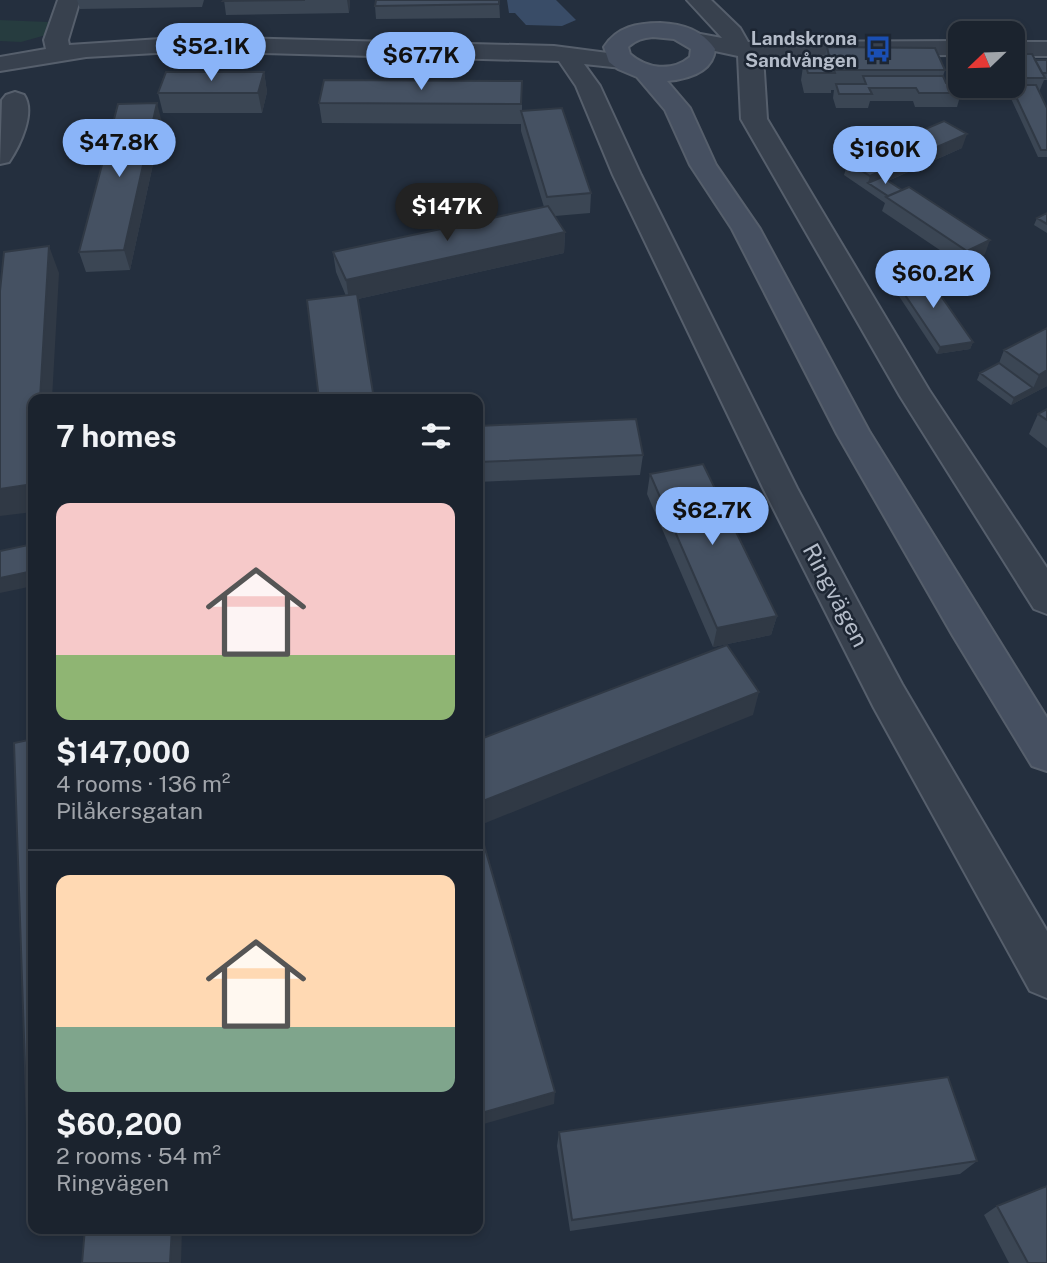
<!DOCTYPE html>
<html lang="en">
<head>
<meta charset="utf-8">
<style>
	body { margin:0; font-family:"Public Sans",sans-serif; background:#282f3a; color:#f1f3f6; height:100vh; display:flex; flex-direction:column; font-size:26px; white-space:nowrap }
	* { box-sizing:border-box; margin:0 }
	p { font-size:23px; color:#a0a4aa }
	.icon { flex:none; width:38px; height:38px; fill:none; stroke:currentColor; stroke-width:2; stroke-linecap:round; stroke-linejoin:round }
	.map { position:relative; flex:1; overflow:hidden }
	.sheet { position:absolute; left:28px; top:394px; width:455px; height:840px; display:flex; flex-direction:column; background:#1b232e; border-radius:14px; box-shadow:0 4px 10px #0003,0 0 0 2px #39404a }
	.sheet>* { flex:none }
	.needle { width:46px; rotate:247deg }
	.controls { position:absolute; left:948px; top:21px; display:grid; gap:14px }
	.controls a { display:grid; place-items:center; width:77px; height:77px; border-radius:14px; background:#1b232e; box-shadow:0 4px 10px #0003,0 0 0 2px #39404a; font-size:35px }
	.price { position:absolute; translate:-50% -60px; padding:0 16px; border-radius:24px; background:#8ab4f8; color:#111; font-size:23px; line-height:46px; filter:drop-shadow(0 2px 4px #0008) }
	.price::after { content:''; position:absolute; left:50%; top:42px; width:21px; height:16px; margin-left:-10px; background:inherit; clip-path:polygon(0 0,100% 0,50% 100%) }
	.price.on { background:#222; color:#fff }
	ul { padding:0; list-style:none }
	li { display:grid; align-content:center; gap:14px; height:371px; padding:0 28px }
	li+li { border-top:2px solid #39404a }
	li span { display:grid; place-items:center; height:217px; border-radius:14px; color:#555 }
	li>.icon { margin-inline-start:auto }
	span .icon { width:126px; height:126px; fill:#fffc; stroke-width:1 }
	li b { font-size:30px }
	h2 { display:flex; justify-content:space-between; align-items:center; height:84px; padding:0 28px; font-size:30px }
	.map>svg:first-child { display:block }
	.green { fill:#263c3f }
	.water { fill:#394c67 }
	.lines { fill:none; stroke-linecap:round; stroke-linejoin:round }
	.street-casing { stroke:#565f6c; stroke-width:4 }
	.secondary-casing { stroke:#565f6c; stroke-width:4 }
	.street { fill:#38414e; fill-rule:evenodd }
	.secondary { fill:#465061; fill-rule:evenodd }
	.wall { fill:#3b4654 }
	.shaded-wall { fill:#303945 }
	.building { fill:#455162; stroke:#303945; stroke-width:2 }
	.labels { text-anchor:middle; dominant-baseline:central; stroke-width:5; stroke-linejoin:round; paint-order:stroke }
	.far-poi-label { font-size:19px; font-weight:bold; fill:#b4bcc9; stroke:#1d2633; text-anchor:end }
	.street-label { font-size:23px; fill:#b4bcc9; stroke:#1d2633 }
</style>
</head>
<body>
<div class="map">
<svg width="1047" height="1263" viewBox="0 0 1047 1263">
	<rect width="100%" height="100%" fill="#242f3e"/>
	<path class="green" d="M0,20L48,22L46,35L21,42L0,41Z"/>
	<path class="water" d="M507,0H556L576,20L562,26L526,25L515,13H509Z"/>
	<g class="lines">
		<g class="street-casing">
			<path id="street" d="M58,0H80L68,40L69,45L191,37L554,46L631,56L634,61L631,66L622,68L584,64L600,86L641,175L797,488L902,684L1047,931V998L1030,991L874,708L763,488L613,175L576,86L559,61L191,51L86,57L0,71V57L46,49L44,40Z
				M687,0H711L740,28L748,42L961,41V55L763,56L767,119L929,390L1047,568V614L1034,609L900,396L741,119L738,56L687,45L683,40L687,35L695,33L722,38Z
				M1013,42H1047V56H1013Z
				M15,92L24,95C36,112 20,146 9,162L0,164L2,100L6,95Z"/>
		</g>
		<g class="secondary-casing">
			<path id="secondary" d="M660,23C683,24 702,30 715,49C713,72 688,79 667,81L690,108L716,165L760,229L869,431L1047,718V771L1032,766L953,636L837,434L732,229L690,165L665,110L637,77L618,69L609,62L604,47C617,27 637,23 660,23ZM653,37L674,39L691,49L690,57C672,72 647,69 630,54L628,47C636,40 643,38 653,37Z"/>
		</g>
		<use href="#street" class="street"/>
		<use href="#secondary" class="secondary"/>
	</g>
	<path class="wall" d="M77,0H204L202,7L80,9Z
		M224,0H350L349,13L226,15Z
		M499,0L500,18L376,19L375,6Z
		M827,47L945,70L943,76L946,83L961,93L957,107H915L913,101H870L868,108H836L833,98L834,90H831V93H804L801,80L804,60H824Z
		M1013,54L1035,60H1047V80H1044L1039,92L1047,108V157H1038L1008,92L1010,86L1014,85L1013,83Z
		M264,72L267,92L262,113H163L158,93Z
		M522,81V111L591,193L590,213L555,216L565,232L564,253L358,299L346,296L336,272L333,252L544,207L521,131V124L322,123L319,103Z
		M162,123L130,270L86,272L79,252Z
		M962,148L888,181L985,254L962,265L882,211L885,203L844,175L848,162Z
		M1047,213V233L1034,225L1037,218Z
		M893,277L973,342L970,349L937,354L891,284Z
		M1047,328V386L1011,405L977,380L980,373L999,363L1004,350Z
		M1047,409V448L1029,434L1038,414Z
		M478,426L643,455L640,475L478,482Z
		M650,474L777,616L771,635L713,647L647,494Z
		M559,1132L977,1161L960,1174L570,1231L557,1146Z
		M997,1206L1047,1263H1009L984,1215Z"/>
	<path class="shaded-wall" d="M347,0H350L349,13Z
		M264,72L267,92L262,113L258,93Z
		M157,103L162,123L130,270L124,250Z
		M967,134L962,148L874,187L868,183L870,176Z
		M565,232L564,253L349,301L346,280Z
		M990,240L985,254L962,265L967,251Z
		M49,246L59,273L52,399H40Z
		M973,342L970,349L937,354L940,347Z
		M1047,370V386L1030,395L1039,375Z
		M1033,388L1030,395L1011,405L1014,398Z
		M33,484V512L0,516V489Z
		M33,571V586L0,593V578Z
		M777,616L771,635L713,647L717,628Z
		M759,692L753,715L478,826V803Z
		M555,1092L554,1104L480,1125L478,1114Z
		M172,1228H182L181,1263H170Z"/>
	<path class="building" d="M224,0H305L223,1Z
		M376,0H499V4L375,6Z
		M827,47L935,48L945,70H834L835,73H808L804,60H830Z
		M1013,54H1032L1045,78H1022L1013,60Z
		M1035,60H1047V73H1042Z
		M166,72H264L258,93H158Z
		M863,76H943L946,83H957L961,93H919L916,88H869L872,94H839L836,84H866Z
		M324,80L522,81L521,104L319,103Z
		M1013,85H1036L1047,108V150H1041L1011,86H1013Z
		M157,103L124,250L79,252L118,104Z
		M562,108L591,193L547,197L521,111Z
		M944,121L967,134L870,176L848,162Z
		M882,177L902,190L888,196L868,183Z
		M909,187L990,240L967,251L886,197Z
		M548,206L565,232L346,280L333,252Z
		M1047,213V224L1037,218Z
		M49,246L40,399H33V484L0,489V291L4,252Z
		M925,273L973,342L940,347L893,277Z
		M357,294L374,399H319L307,300Z
		M1047,328V370L1039,375L1004,350Z
		M999,363L1033,388L1014,398L980,373Z
		M1047,409V420L1038,414Z
		M636,419L643,455L478,462V426Z
		M703,464L777,616L717,628L650,474Z
		M33,544V571L0,578V551Z
		M727,645L759,692L478,803V740Z
		M33,739V1154L28,1155L14,743Z
		M482,838L555,1092L478,1114V839Z
		M948,1077L977,1161L572,1220L559,1132Z
		M1047,1186V1263H1028L997,1206Z
		M85,1228H172L170,1263H82Z"/>
	<defs>
		<g id="bus-bare" transform="scale(2.1)"><path d="M-5-6H5V4H4V6H2V4H-2V6H-4V4H-5ZM-3.5-4V0h7V-4ZM-3.5 1.2v1.5H-2V1.2ZM2 1.2v1.5H3.5V1.2Z" fill="#1a4fb4" stroke="#1d2633" stroke-width="2.5" paint-order="stroke"/></g>
	</defs>
	<g fill-rule="evenodd">
		<use href="#bus-bare" x="878" y="49"/>
	</g>
	<g class="labels">
		<g class="far-poi-label">
			<text x="857" y="38">Landskrona<tspan x="857" dy="22">Sandvången</tspan></text>
		</g>
		<g class="street-label">
			<text transform="translate(836 595) rotate(62)">Ringvägen</text>
		</g>
	</g>
</svg>
<div class="controls">
<a><svg class="needle" viewBox="-14 -14 28 28"><path d="M0-13l5 13h-10z" fill="#e53935"/><path d="M0 13l5-13h-10z" fill="#a0a4aa"/></svg></a>
</div>
<b class="price" style="left:211px;top:83px">$52.1K</b>
<b class="price" style="left:421px;top:92px">$67.7K</b>
<b class="price" style="left:119px;top:179px">$47.8K</b>
<b class="price" style="left:885px;top:186px">$160K</b>
<b class="price on" style="left:447px;top:243px">$147K</b>
<b class="price" style="left:933px;top:310px">$60.2K</b>
<b class="price" style="left:712px;top:547px">$62.7K</b>
<section class="sheet">
<h2>7 homes<svg class="icon" aria-label="filters" viewBox="0 0 24 24"><path d="M4 7h16M4 17h16"/><circle cx="9" cy="7" r="2"/><circle cx="15" cy="17" r="2"/></svg></h2>
<ul>
<li><span style="background:linear-gradient(#f6c9c9 70%,#8fb573 0)"><svg class="icon" aria-label="home" viewBox="0 0 24 24"><path d="M3 11l9-7 9 7M6 9v11h12V9"/></svg></span><div><b>$147,000</b><p>4 rooms · 136 m²</p><p>Pilåkersgatan</p></div></li>
<li><span style="background:linear-gradient(#ffd9b3 70%,#7fa58c 0)"><svg class="icon" aria-label="home" viewBox="0 0 24 24"><path d="M3 11l9-7 9 7M6 9v11h12V9"/></svg></span><div><b>$60,200</b><p>2 rooms · 54 m²</p><p>Ringvägen</p></div></li>
</ul>
</section>
</div>
</body>
</html>
